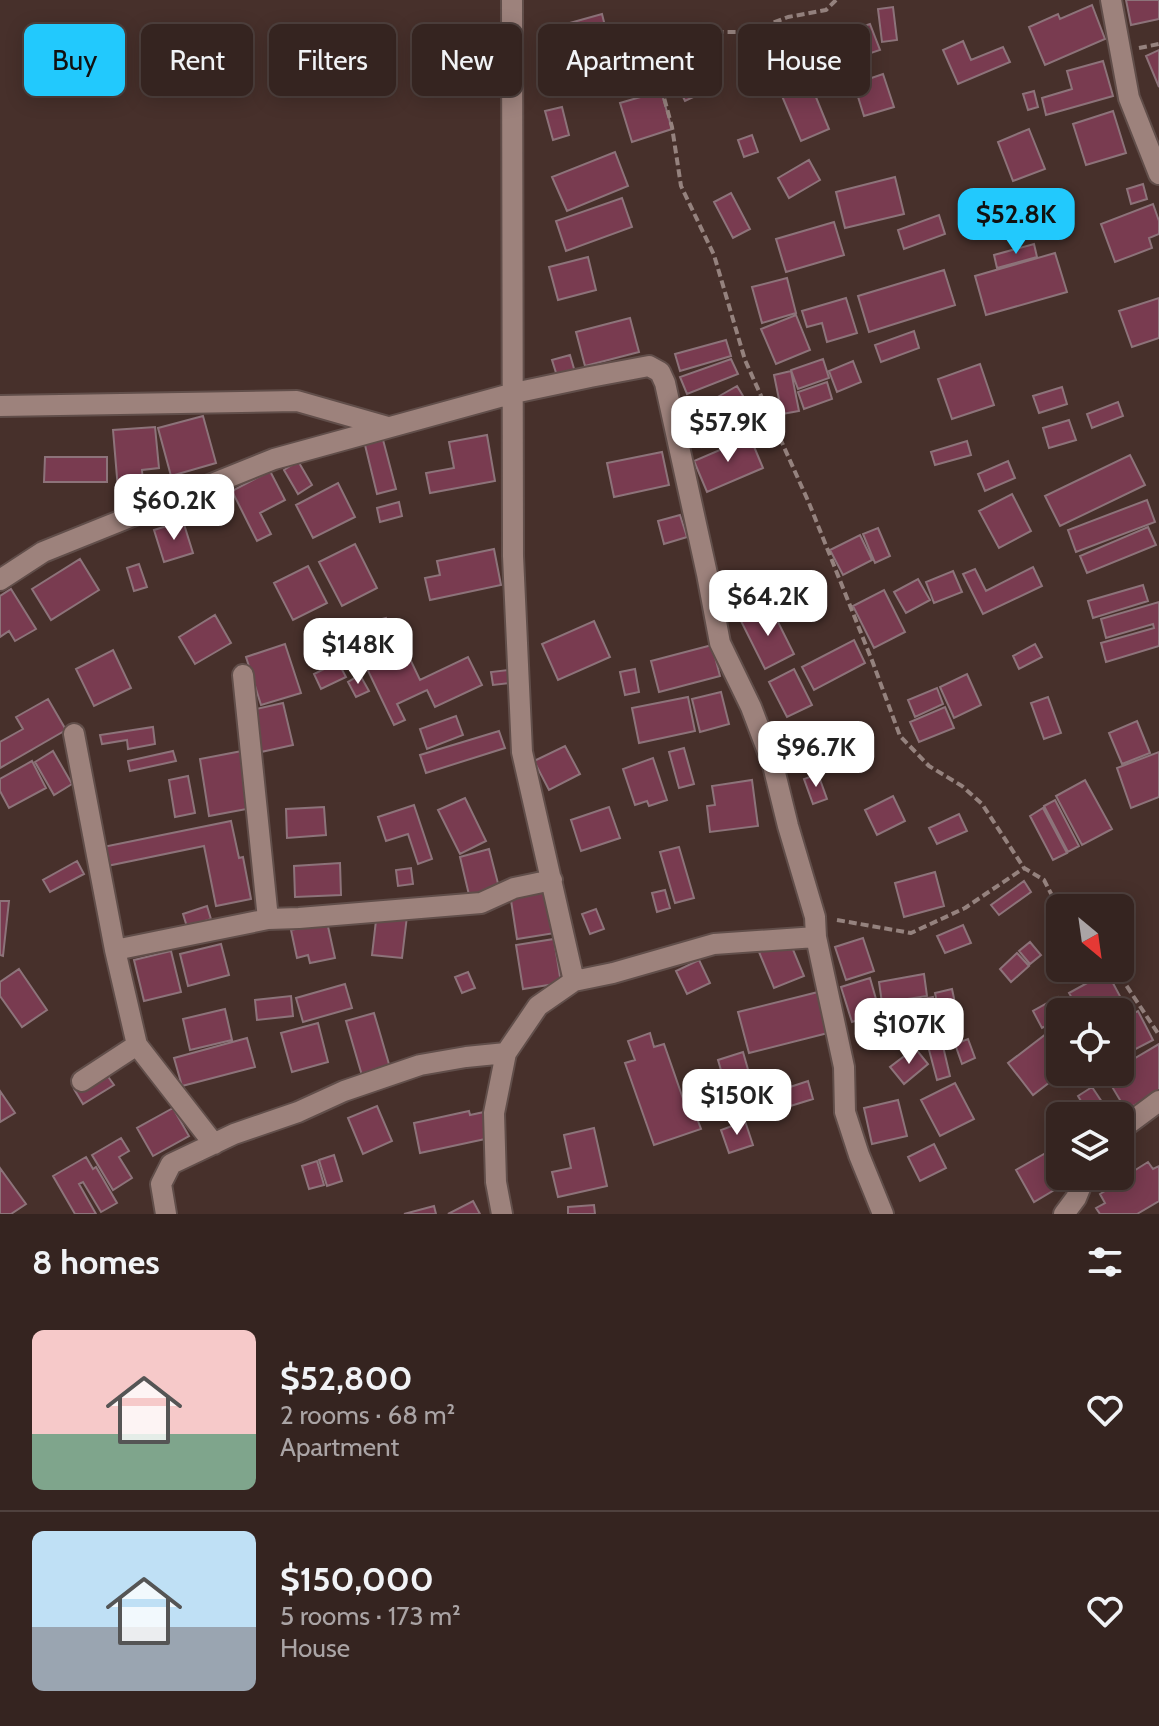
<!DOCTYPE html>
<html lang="en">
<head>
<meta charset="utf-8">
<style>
	body { margin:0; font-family:Cabin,sans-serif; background:#3d2c29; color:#f1f3f6; height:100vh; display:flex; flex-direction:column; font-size:30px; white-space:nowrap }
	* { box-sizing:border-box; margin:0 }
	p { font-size:26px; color:#aaa4a5 }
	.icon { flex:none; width:44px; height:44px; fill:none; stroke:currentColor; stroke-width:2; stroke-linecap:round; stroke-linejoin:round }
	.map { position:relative; height:1214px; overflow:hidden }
	.details { display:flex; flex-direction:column; background:#352420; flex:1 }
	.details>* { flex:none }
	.top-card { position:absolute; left:24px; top:24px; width:1112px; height:72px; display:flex; gap:16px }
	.needle { width:52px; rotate:151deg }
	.fabs { position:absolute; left:1046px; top:894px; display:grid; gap:16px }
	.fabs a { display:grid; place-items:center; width:88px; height:88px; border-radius:12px; background:#352420; box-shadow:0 4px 20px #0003,0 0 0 2px #4f413e; font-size:40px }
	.price { position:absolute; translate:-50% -68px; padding:0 18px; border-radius:16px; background:#fff; color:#222; font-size:26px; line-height:52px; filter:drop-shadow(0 2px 4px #0008) }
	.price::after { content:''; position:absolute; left:50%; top:48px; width:24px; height:18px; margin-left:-12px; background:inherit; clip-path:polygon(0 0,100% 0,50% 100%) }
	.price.active { background:#22c9fd; color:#111 }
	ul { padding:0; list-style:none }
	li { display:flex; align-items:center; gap:24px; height:200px; padding:0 32px }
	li+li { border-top:2px solid #4f413e }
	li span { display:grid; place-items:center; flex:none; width:224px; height:160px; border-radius:12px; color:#555 }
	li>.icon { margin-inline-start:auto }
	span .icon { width:96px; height:96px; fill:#fffc; stroke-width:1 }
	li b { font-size:34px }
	h2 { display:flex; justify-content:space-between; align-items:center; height:96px; padding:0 32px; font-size:34px }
	.chip { padding:0 28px; border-radius:12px; background:#352420; box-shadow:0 4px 20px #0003,0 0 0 2px #4f413e; font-size:28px; line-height:72px }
	.chip.active { background:#22c9fd; color:#111 }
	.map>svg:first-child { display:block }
	.building { fill:#793b50; stroke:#8d737a; stroke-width:2 }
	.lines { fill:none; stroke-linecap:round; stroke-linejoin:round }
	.street-casing { stroke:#614e4a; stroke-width:24 }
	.path { stroke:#95827e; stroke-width:4; stroke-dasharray:8 4; stroke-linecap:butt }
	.street { stroke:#9d827c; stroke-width:20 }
</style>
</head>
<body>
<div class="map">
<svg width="1159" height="1214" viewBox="0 0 1159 1214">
	<rect width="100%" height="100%" fill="#47302b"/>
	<path class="building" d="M1126,0H1159V19L1131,25Z
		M1092,5L1105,39L1045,65L1029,27L1058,14L1060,19Z
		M893,7L897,40L882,42L878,9Z
		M602,14L606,30L563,42L559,26Z
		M870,24L880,50L850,60L840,34Z
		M789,38L795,64L845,52L849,67L780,84L770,43Z
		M696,41L717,86L685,101L674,78L682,74L672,52Z
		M963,41L971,60L1003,47L1010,62L958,84L943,50Z
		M1159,50V87L1146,56Z
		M1103,61L1113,96L1046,115L1042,98L1072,89L1067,71Z
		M883,74L894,107L864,116L854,84Z
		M811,85L829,129L801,141L782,96Z
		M661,91L672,129L632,142L620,103Z
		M1034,91L1038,107L1028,110L1023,94Z
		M562,107L569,135L553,140L545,111Z
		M1113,111L1126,153L1086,165L1073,124Z
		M1029,129L1045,169L1013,181L998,142Z
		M752,135L758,152L744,157L738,140Z
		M615,152L628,186L567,211L552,177Z
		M809,160L820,180L789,198L778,178Z
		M895,177L904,214L845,228L836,192Z
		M1143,184L1147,199L1131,204L1127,189Z
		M731,193L750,229L733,238L714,202Z
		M622,198L632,227L566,251L556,221Z
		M1153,204L1159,221V234L1149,238L1152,248L1115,262L1101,224Z
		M939,215L945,234L904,249L898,230Z
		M834,222L844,255L786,272L776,239Z
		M1034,244L1037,257L997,268L994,255Z
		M1055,253L1067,292L986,315L975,276Z
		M588,257L596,290L558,300L549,267Z
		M944,270L955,305L869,332L858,296Z
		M787,278L796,313L762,323L752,287Z
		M846,298L857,333L827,342L822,323L807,327L802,311Z
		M1159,298V338L1132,347L1119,311Z
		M796,315L810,350L776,364L761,329Z
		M630,318L639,352L585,366L576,332Z
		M914,331L919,348L881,362L875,345Z
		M726,340L731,356L680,371L675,354Z
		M570,355L575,372L557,376L552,360Z
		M731,359L738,374L687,394L680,377Z
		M823,359L829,378L798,389L791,370Z
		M853,361L861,382L837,392L829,371Z
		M980,364L994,405L952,419L938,379Z
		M791,371L799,411L782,414L774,375Z
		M827,382L832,399L804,409L798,392Z
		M737,386L755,416L702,447L684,416Z
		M1062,387L1067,404L1039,413L1033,396Z
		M1118,402L1123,416L1092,428L1087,414Z
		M203,416L216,463L171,476L158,428Z
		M1069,420L1076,440L1049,448L1043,428Z
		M155,427L159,468L142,470L144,499L119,501L113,430Z
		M487,435L495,481L430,493L426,473L454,468L449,442Z
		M382,436L396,489L377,494L364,441Z
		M750,437L763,468L707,492L694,461Z
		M967,441L971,455L935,465L931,452Z
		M662,452L669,485L614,497L607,463Z
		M1130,455L1145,485L1060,526L1045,496Z
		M45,457H107V482H44Z
		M298,461L312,485L298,494L284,470Z
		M1008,461L1015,478L985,491L978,474Z
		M270,471L285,500L260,513L271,534L257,541L232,491Z
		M338,483L355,517L313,538L296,505Z
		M1012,494L1031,531L999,548L979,511Z
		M1147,500L1155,522L1076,552L1068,530Z
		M399,502L402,516L380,522L377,508Z
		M680,515L687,537L664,544L658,521Z
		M183,521L193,553L164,562L154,530Z
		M1148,527L1156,545L1087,573L1080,556Z
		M878,528L890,556L875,563L863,534Z
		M860,535L872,560L843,575L830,550Z
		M355,544L377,588L342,606L319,562Z
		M494,549L501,585L430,600L425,578L440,575L437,561Z
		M80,559L99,590L51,620L32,589Z
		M139,564L147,587L134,591L127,568Z
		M308,566L327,603L293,620L274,583Z
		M1033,567L1042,586L983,614L963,574L975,569L986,591Z
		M953,571L962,592L934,603L926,582Z
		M918,579L930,600L906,613L894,592Z
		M1143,585L1148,601L1093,618L1088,601Z
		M11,589L36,629L15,641L9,631L0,637V596Z
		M884,590L905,632L874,648L853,606Z
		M1159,602V646L1106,662L1101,643L1154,628L1153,624L1106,638L1101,619Z
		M770,606L794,654L765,669L741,621Z
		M215,615L231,643L195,664L179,637Z
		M386,618L390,630L374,634L371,622Z
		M594,621L610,657L558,680L542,644Z
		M400,638L420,680L468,657L482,685L435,707L427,690L397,704L405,720L394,725L361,656Z
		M854,640L865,663L814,690L802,667Z
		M285,644L301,693L261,705L246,657Z
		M1035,644L1042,657L1019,669L1013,656Z
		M712,645L720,676L659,692L651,661Z
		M113,650L131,688L94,706L76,669Z
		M338,662L346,677L321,689L314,674Z
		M635,669L639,692L625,695L620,672Z
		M794,669L812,705L787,717L769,682Z
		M508,670L510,683L493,685L491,672Z
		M967,674L981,705L954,718L940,687Z
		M360,675L369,691L356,697L348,682Z
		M937,688L943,704L915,717L908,700Z
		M721,692L729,724L700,732L692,699Z
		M688,697L695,731L639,743L632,708Z
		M1048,697L1061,733L1044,739L1031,703Z
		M48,699L66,730L0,768V742L23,729L16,717Z
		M283,703L293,745L261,752L252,710Z
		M945,707L954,728L919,742L910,722Z
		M456,716L463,735L427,749L420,729Z
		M1137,721L1150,753L1122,764L1109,733Z
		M153,727L155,744L128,749L127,740L102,744L100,735Z
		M499,731L505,748L426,773L420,755Z
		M565,746L580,774L549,790L534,761Z
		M684,748L694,784L679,788L669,752Z
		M53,751L72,784L54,795L35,762Z
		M173,751L176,761L130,771L128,761Z
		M242,751L252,808L209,816L200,759Z
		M1159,752V797L1131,808L1117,768Z
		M653,758L667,800L649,806L647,801L635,805L623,769Z
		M32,761L46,788L9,808L0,791V779Z
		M818,774L827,799L813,804L804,779Z
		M188,776L195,813L175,817L169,780Z
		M752,780L758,826L710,832L707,806L715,805L712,786Z
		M1085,780L1112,829L1082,845L1056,796Z
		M893,796L905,821L877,835L865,810Z
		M465,798L486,841L460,854L438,810Z
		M1055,800L1079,846L1068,852L1044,806Z
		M414,805L432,859L418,864L408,834L386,841L378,817Z
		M324,807L326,835L287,838L286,809Z
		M609,807L620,838L581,851L571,820Z
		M1043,808L1067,853L1053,860L1030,816Z
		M959,814L967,831L937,844L929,828Z
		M231,821L239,858L243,857L251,899L216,906L204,846L107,866L103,847Z
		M679,847L694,898L675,903L660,852Z
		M489,849L500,891L470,899L460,857Z
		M77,861L84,874L50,892L43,880Z
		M340,863L341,895L295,897L294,866Z
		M411,868L413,884L398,886L396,870Z
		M935,872L944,906L904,917L895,883Z
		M1024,881L1031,892L999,915L991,905Z
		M548,888L555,933L517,939L510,894Z
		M665,890L670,908L657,912L652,893Z
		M0,901H9L3,956L0,955Z
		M207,906L211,919L187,927L183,914Z
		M596,909L604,929L590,934L582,914Z
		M377,912L407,916L402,958L372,955Z
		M327,922L335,958L310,963L308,955L297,958L291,930Z
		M963,925L971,943L945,953L937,936Z
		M863,938L874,971L846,980L835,947Z
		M554,939L561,983L523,989L516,945Z
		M789,940L804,976L774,988L759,952Z
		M1030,942L1041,955L1030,964L1019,951Z
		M221,944L229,975L188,986L180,954Z
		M171,951L181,992L144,1001L134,960Z
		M1017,953L1029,966L1011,982L1000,969Z
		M699,960L710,983L687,994L676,971Z
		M19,969L47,1010L22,1027L0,996V982Z
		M468,972L475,988L462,993L455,977Z
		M1107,972L1121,998L1096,1012H1080L1069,993Z
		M924,974L927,996L882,1003L879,982Z
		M870,978L880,1013L852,1022L841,987Z
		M345,984L352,1008L303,1022L296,998Z
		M952,989L961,1031L944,1035L935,993Z
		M818,992L828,1033L749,1053L738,1012Z
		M291,996L293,1016L257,1020L255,1000Z
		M933,997L938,1025L899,1033L894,1005Z
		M1058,997L1066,1012H1060V1029L1055,1021L1042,1028L1033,1011Z
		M225,1009L232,1040L190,1050L183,1019Z
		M1138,1011L1153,1040L1130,1052L1120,1033V1020Z
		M374,1013L391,1071L363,1079L346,1021Z
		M318,1023L328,1062L292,1072L281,1033Z
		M650,1033L654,1047L664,1044L687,1110L693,1108L701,1129L654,1145L625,1063L635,1060L628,1041Z
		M1046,1034L1060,1052V1072H1063L1033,1095L1008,1063Z
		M247,1038L255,1067L182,1086L174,1058Z
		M968,1039L975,1058L962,1064L955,1044Z
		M942,1042L950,1076L937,1080L928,1046Z
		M1159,1044V1091L1126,1110L1105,1075L1111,1072H1120V1067Z
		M915,1048L928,1064L904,1084L890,1067Z
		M743,1052L755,1094L730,1101L718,1060Z
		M104,1071L114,1085L83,1104L74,1089Z
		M808,1081L813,1099L784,1108L778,1091Z
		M955,1083L974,1119L940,1136L921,1100Z
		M1092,1087L1102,1102L1087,1111L1078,1096Z
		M0,1091L15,1113L0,1122Z
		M898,1100L907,1136L872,1144L864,1108Z
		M377,1106L392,1141L363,1154L348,1118Z
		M173,1108L189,1136L153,1156L137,1128Z
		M469,1111L470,1115L484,1112L490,1138L420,1153L414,1123Z
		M745,1121L753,1145L729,1153L721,1130Z
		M594,1128L607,1186L558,1197L552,1172L571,1168L564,1135Z
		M121,1138L129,1151L119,1157L132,1178L113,1190L92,1155Z
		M934,1144L946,1168L920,1181L908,1157Z
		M1058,1146L1060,1149V1176L1076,1177L1034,1202L1016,1170Z
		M334,1155L342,1181L327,1186L319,1160Z
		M86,1157L93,1169L96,1167L117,1203L101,1212L83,1182L79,1184L96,1214H75L53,1176Z
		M317,1161L324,1185L309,1189L302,1166Z
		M1148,1162L1153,1169L1159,1166V1201L1137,1214H1100L1096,1208L1105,1203L1100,1194L1115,1185L1118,1190L1125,1186L1121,1179Z
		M0,1168L26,1204L11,1214H0Z
		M473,1201L480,1214H448Z
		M594,1205L595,1214H568V1207Z
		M434,1206L436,1214H404Z"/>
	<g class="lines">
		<g class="street-casing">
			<path id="street" d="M1111,0L1129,98L1159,174
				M0,406L297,401L388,427
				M0,580L43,552L274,459L514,393L590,377L649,366L660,372L665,383L707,574L720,643L751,707L773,765L788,826L815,917L816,937L844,1067L845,1112L859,1155L883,1214
				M243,675L268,919
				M74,734L115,950L137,1045L214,1144
				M115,950L268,919L299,918L481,903L514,888L552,880
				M574,981L613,973L714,944L816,937
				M82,1081L137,1045
				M1120,1130L1159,1101
				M166,1214L161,1184L171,1164L234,1134L298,1112L344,1091L420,1065L466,1057L506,1053
				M502,1214L496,1182L494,1113L506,1053L538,1006L574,981L522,752L513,556L512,0
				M1064,1214L1076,1198L1085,1176"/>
		</g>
		<path class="path" d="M836,0L826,10L788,17L749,32H707L679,40L653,57L672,127L681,186L714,255L745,360L809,503L873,663L900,736L929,766L962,786L982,804L1024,868L1044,880L1060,911
			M1139,48L1159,44
			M837,920L911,933L965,908L1024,868
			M1111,968L1120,976L1159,1035"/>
		<use href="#street" class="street"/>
	</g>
</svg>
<div class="fabs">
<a><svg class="needle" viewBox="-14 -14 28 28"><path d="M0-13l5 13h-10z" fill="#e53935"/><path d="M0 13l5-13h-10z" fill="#aaa4a5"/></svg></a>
<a><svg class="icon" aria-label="locate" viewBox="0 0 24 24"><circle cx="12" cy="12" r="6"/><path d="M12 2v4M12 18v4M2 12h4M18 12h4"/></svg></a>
<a><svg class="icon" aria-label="layers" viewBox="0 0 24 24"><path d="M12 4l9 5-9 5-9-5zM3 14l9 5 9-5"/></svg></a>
</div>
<b class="price active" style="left:1016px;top:256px">$52.8K</b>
<b class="price" style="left:728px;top:464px">$57.9K</b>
<b class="price" style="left:174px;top:542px">$60.2K</b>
<b class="price" style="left:768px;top:638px">$64.2K</b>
<b class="price" style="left:358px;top:686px">$148K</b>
<b class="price" style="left:816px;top:789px">$96.7K</b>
<b class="price" style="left:909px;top:1066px">$107K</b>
<b class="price" style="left:737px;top:1137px">$150K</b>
<div class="top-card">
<a class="chip active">Buy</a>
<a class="chip">Rent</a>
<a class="chip">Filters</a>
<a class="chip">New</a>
<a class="chip">Apartment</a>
<a class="chip">House</a>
</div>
</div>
<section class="details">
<h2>8 homes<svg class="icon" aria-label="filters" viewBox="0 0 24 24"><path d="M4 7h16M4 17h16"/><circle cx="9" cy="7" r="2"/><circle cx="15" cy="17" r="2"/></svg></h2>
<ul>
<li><span style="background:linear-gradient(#f6c9c9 65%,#7fa58c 0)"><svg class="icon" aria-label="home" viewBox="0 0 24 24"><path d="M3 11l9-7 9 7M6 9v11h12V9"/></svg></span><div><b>$52,800</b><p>2 rooms · 68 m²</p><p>Apartment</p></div><svg class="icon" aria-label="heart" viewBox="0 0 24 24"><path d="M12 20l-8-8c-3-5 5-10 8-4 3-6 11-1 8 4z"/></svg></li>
<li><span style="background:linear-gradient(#bfe0f5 60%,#9aa5b1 0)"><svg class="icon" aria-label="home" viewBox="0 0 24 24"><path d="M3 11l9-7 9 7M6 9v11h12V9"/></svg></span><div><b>$150,000</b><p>5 rooms · 173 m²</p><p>House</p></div><svg class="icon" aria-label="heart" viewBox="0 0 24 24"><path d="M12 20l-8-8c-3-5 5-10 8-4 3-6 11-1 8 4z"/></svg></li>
</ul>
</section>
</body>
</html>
